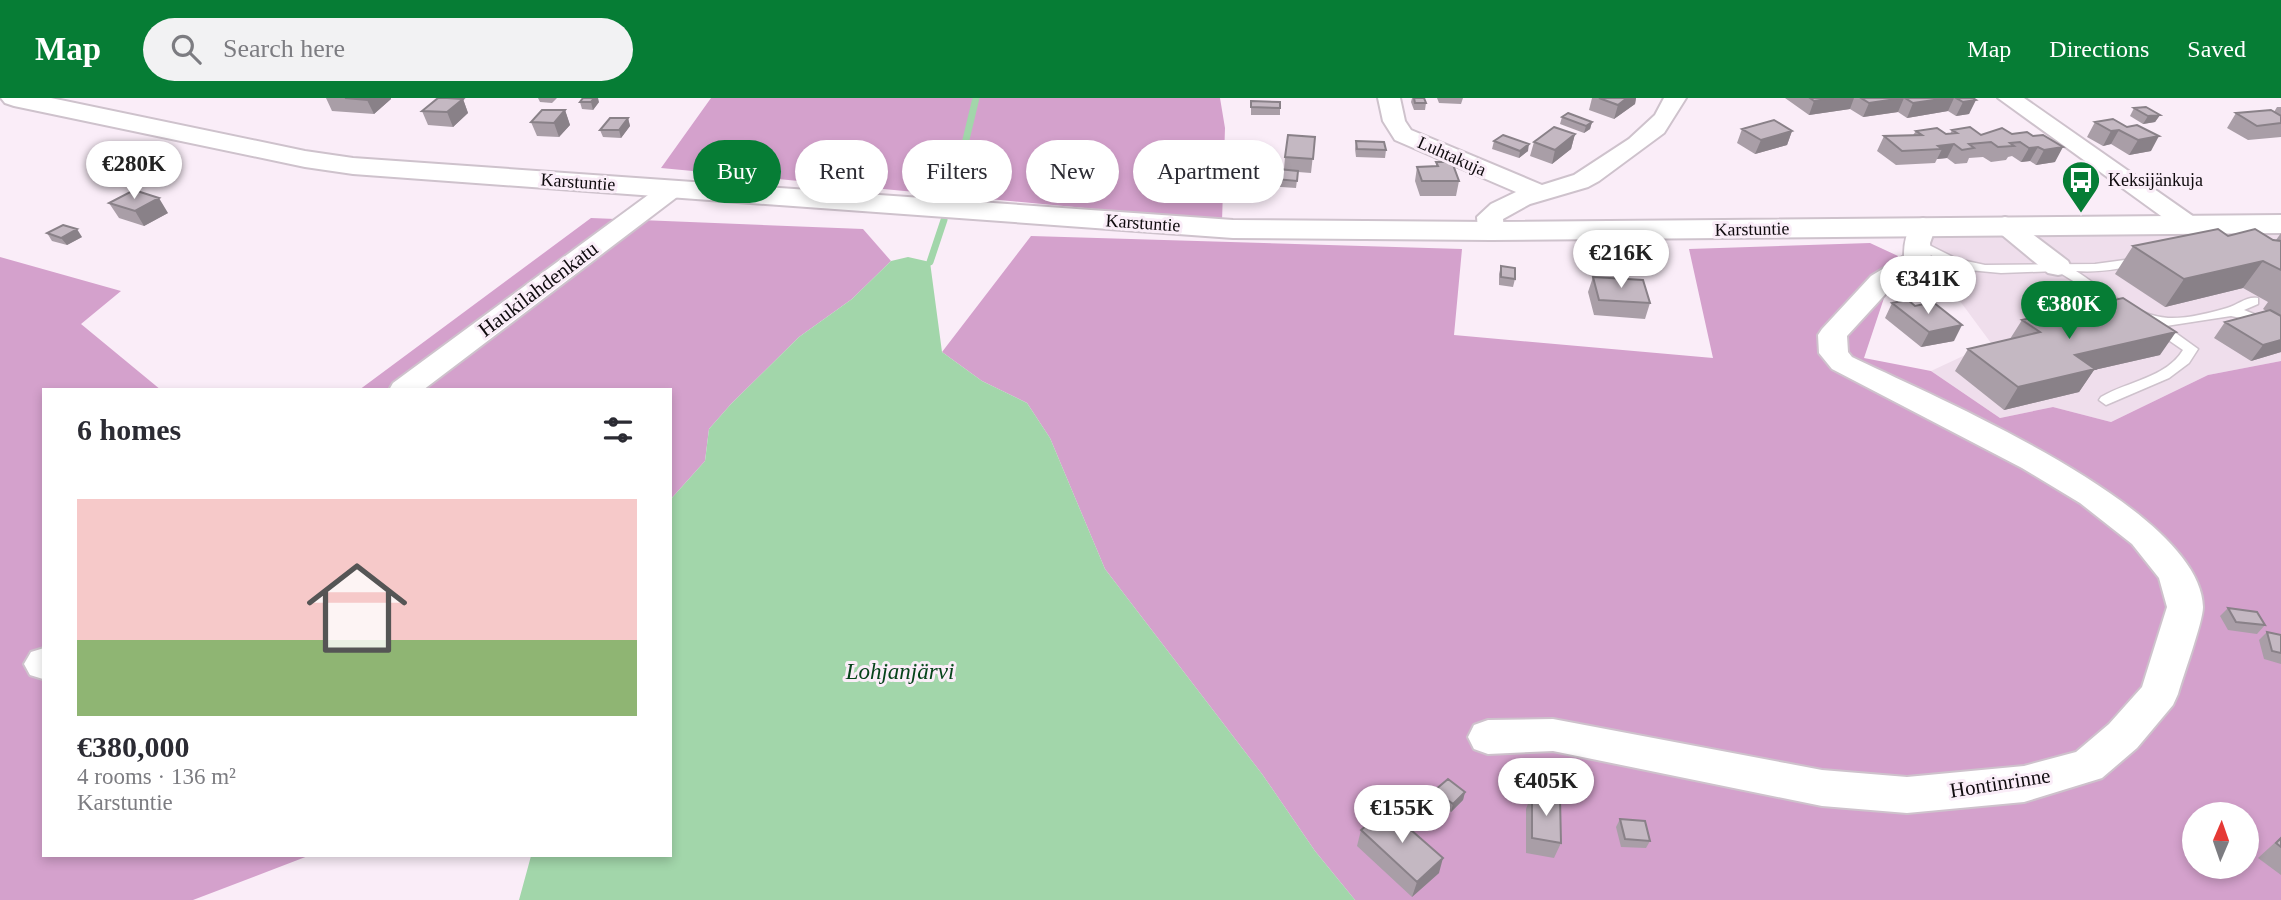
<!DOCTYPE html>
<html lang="en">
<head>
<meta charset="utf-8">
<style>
	body { margin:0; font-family:"Times New Roman",serif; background:#f2f2f3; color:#2b2b33; height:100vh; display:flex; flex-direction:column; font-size:26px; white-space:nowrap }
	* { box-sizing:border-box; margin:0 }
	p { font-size:23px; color:#7c7c81 }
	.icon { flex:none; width:38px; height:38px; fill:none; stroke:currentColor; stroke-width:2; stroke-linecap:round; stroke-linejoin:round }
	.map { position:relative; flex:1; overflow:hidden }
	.details { position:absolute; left:42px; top:290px; width:630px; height:469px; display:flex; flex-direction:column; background:#fff; border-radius:0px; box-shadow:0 4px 10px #0003 }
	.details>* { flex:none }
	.hud { position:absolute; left:693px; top:42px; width:665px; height:63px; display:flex; gap:14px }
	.needle { width:46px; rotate:2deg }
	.tools { position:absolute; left:2182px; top:704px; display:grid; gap:14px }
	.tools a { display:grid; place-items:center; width:77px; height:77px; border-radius:50%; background:#fff; box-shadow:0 4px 10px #0003; font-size:35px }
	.price { position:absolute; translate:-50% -60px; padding:0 16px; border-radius:24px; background:#fff; color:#222; font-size:23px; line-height:46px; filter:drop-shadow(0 2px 4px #0008) }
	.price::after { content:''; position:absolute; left:50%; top:42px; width:21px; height:16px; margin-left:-10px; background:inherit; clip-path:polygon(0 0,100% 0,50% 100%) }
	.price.active { background:#067d35; color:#fff }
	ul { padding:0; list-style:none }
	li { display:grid; align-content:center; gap:14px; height:371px; padding:0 35px }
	li span { display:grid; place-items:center; height:217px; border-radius:0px; color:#555 }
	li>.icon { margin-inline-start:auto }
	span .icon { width:126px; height:126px; fill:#fffc; stroke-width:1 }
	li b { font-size:30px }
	h2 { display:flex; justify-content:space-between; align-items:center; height:84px; padding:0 35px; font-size:30px }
	.chip { padding:0 24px; border-radius:32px; background:#fff; box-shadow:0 4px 10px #0003; font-size:24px; line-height:63px }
	.chip.active { background:#067d35; color:#fff }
	header { display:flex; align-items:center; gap:42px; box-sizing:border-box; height:98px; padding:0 35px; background:#067d35; color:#fff }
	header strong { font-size:33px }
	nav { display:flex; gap:38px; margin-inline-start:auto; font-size:24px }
	.search { width:490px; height:63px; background:#f2f2f3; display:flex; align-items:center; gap:18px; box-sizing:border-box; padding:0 24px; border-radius:38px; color:#7c7c81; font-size:26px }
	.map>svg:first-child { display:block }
	.built { fill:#efdeec }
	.forest { fill:#d4a1cc; fill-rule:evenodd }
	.water { fill:#a2d6aa }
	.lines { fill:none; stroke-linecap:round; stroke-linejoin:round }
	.stream { stroke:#a2d6aa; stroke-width:7 }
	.lane-casing { stroke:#cec2cc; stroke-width:3 }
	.street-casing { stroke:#cec2cc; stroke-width:4 }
	.secondary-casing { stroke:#cec2cc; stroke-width:4 }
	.lane { fill:#fff; fill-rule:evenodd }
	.street { fill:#fff; fill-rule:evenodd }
	.secondary { fill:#fff; fill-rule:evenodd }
	.wall { fill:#a99ea7 }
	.shaded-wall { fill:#898188 }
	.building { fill:#c4b8c2; stroke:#898188; stroke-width:2 }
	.labels { text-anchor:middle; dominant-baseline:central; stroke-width:6; stroke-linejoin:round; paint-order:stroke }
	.far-street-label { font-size:18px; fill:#0f0b0e; stroke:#faedf8 }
	.far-poi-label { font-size:18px; fill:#0f0b0e; stroke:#faedf8; text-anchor:start }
	.street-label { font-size:21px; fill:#0f0b0e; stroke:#faedf8 }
	.water-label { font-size:23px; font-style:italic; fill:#06431a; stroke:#faedf8 }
</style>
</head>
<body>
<header>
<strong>Map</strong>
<div class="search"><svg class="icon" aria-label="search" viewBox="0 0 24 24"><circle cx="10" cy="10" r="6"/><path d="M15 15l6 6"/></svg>Search here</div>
<nav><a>Map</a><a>Directions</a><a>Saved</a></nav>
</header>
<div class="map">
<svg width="2281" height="802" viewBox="0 0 2281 802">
	<rect width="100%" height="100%" fill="#faedf8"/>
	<path class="built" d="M2281,126V263L2208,277L2111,324L2053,309L2000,320L1931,273L1991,245L1917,145L1923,128Z"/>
	<path class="forest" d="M711,0H1220L1225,30L1222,123L661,70Z
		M591,120L863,131L891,163L852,201L799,239L731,306L709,331L705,363L670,402V292H359Z
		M1031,138L1462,151L1454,237L1713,260L1689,151L1870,145L1898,158L1864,260L1931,273L2000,320L2053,309L2111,324L2208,277L2281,263V802H1355L1315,753L1262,676L1105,471L1050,340L1027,305L982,283L942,254ZM2194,716H2247V768H2194Z
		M0,159L121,193L81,226L161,292H44V758H308L193,802H0Z"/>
	<path class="water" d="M908,159L930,164L942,254L982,283L1027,305L1050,340L1105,471L1262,676L1315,753L1355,802H519L531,758H670V402L705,363L709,331L731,306L799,239L852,201L891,163Z"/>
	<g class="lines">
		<path class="stream" d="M952,100L976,0
			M930,164L944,122"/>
		<g class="lane-casing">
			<path id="lane" d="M1917,141L1957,161L1985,167L2095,166L2147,159V165C2124,170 2100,175 2076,173C2102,190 2136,218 2168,220C2186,221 2210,215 2227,210C2238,207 2246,198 2258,200V206L2244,212L2281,227V237L2246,221L2231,218L2166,228L2198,251L2189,265L2169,280L2106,307L2099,302L2101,299C2128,283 2166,280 2183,252L2151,230V224L2117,210L2057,173L2001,175L1969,172L1948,166L1913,148V142Z"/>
		</g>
		<g class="street-casing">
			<path id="street" d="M1378,0H1400L1405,23L1411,32L1542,87L1574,77L1629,41L1655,17L1664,0H1686L1664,35L1599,83L1588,89L1530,106L1503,121L1504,133L1500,138L1491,141L1482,138L1478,133L1477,119L1491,106L1516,94L1395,42L1383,23Z
				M1998,0H2024L2197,121L2201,126L2197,131L2188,134L2179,131Z
				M672,84L681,86L684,91L681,96L423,292H389L393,285L663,86Z
				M2005,119L2014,122L2068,163L2071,169L2068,175L2058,177L2048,175L1996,132L1992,127L1996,122Z
				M1923,120L1932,123L1936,128L1930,145L1931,161L1927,167L1891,190L1847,238L1848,254L1852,259C1932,298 2201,410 2203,509C2203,524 2183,578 2178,596L2173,607L2137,650L2102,680L2024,704L1907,715L1822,708L1553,653L1488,656L1474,651L1468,639L1474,627L1488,622L1553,621L1822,672L1907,679L2024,668L2076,654L2109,626L2142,589L2167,509L2159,480L2132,446L2080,405L2022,370L1832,271L1819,255L1818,237L1822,231L1871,178L1904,158C1904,145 1906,134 1914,123Z
				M44,550V581H43L30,577L24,566L31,554Z"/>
		</g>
		<g class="secondary-casing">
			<path id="secondary" d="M1,0H51L305,53L353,60L1233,122L1491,124L2281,117V135L1491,142L1233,140L353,76L305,69L14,8L5,5Z"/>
		</g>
		<use href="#lane" class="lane"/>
		<use href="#street" class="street"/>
		<use href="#secondary" class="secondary"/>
	</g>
	<path class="wall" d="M326,0H391V1L374,16L332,13Z
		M538,0H557L552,5L540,4Z
		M1412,0H1424L1426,5L1425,12H1414L1411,4Z
		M1437,0H1463L1461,6L1439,5Z
		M1592,0H1636L1635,6L1614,21L1589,12Z
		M1785,0H1973L1969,16L1956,18L1948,13L1907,20L1898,14L1863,19L1850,11L1809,17Z
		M463,1L468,15L453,29L428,27L422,13Z
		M1251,3L1280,10V17H1251Z
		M580,4H599L593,12L582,11Z
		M2277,9H2281V39L2248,42L2227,30L2236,15L2274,14Z
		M2134,10L2160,17L2155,24L2143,26L2130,18Z
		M565,12L570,27L559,39L537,38L531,24Z
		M1562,19L1592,24L1590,31L1584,35L1560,26Z
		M628,20L630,28L621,40L603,39L600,32Z
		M2113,21L2151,53L2129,57L2111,46L2103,48L2087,39L2095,24Z
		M1742,31L1792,33L1787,47L1755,56L1737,45Z
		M1952,32L1981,37L2012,36L2033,38L2055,64L2036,67L2030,63L2021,64L2012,58L2008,59L2006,62L1991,64L1983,59L1969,60L1967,65L1955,66L1947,60L1937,61L1935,65L1896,67L1877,53L1884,38L1913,37L1916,33L1946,36H1950Z
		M1575,36L1571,51L1552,66L1530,58L1534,44Z
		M1315,39L1311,75L1298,74L1296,90L1265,88L1266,80L1284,71L1285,59Z
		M1356,43L1386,52L1385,60L1356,59L1355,51Z
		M1494,43L1528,53L1519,60L1492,51Z
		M1436,64L1459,83L1456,98H1420L1415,83L1417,69L1436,68Z
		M109,105L168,115L144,128L119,120Z
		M47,135L82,139L67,147L52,143Z
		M2281,135V254L2251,263L2214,240L2225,224L2266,213L2263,211L2268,204L2243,190L2165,209L2115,176L2133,148L2228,138L2276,142Z
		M1501,168L1515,181L1513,189L1499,187V176Z
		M1593,179L1650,205L1645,221L1594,217L1588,194Z
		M1892,205L1915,208L1954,243L1921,249L1885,220Z
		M2022,222L2160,257L2094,272L2079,294L2004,312L1955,273L1968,251L2010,241Z
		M2228,510L2265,527L2257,536L2228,532L2220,518Z
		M2267,534L2281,537V566L2264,561L2259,542Z
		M1435,692L1465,694L1463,702L1451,714L1433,700Z
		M1532,695L1561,745L1554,760L1526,755V711Z
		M1620,721L1650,743L1646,750L1621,749L1616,729Z
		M1361,732L1439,775L1412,799L1357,748Z
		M2281,739V777L2258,760Z"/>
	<path class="shaded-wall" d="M369,0H391V1L374,16L367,2Z
		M594,0H598L599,4L593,12L591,4Z
		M1627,0H1636L1635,6L1614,21L1618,7Z
		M1833,0H1854L1850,11L1809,17L1814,3Z
		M1904,0L1898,14L1863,19L1869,5Z
		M1948,0H1954L1948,13L1907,20L1913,5Z
		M463,1L468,15L453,29L447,14Z
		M1976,2L1969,16L1956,18L1963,4Z
		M565,12L570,27L559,39L554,25Z
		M2160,17L2155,24L2143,26L2148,18Z
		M628,20L630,28L621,40L619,32Z
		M1592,24L1590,31L1584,35L1586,28Z
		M2119,32L2111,46L2103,48L2111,33Z
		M1792,33L1787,47L1755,56L1761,42Z
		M1575,36L1571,51L1552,66L1555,52Z
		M2159,38L2151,53L2129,57L2138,42Z
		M1529,46L1528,53L1519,60L1520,53Z
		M1954,46L1947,60L1937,61L1942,51L1938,48Z
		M2038,49L2030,63L2021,64L2029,50Z
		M2063,49L2055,64L2036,67L2044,52Z
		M159,100L168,115L144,128L135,113Z
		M77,131L82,139L67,147L61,140Z
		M2263,163L2243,190L2165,209L2184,181Z
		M1962,227L1954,243L1921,249L1929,234Z
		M2176,234L2160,257L2094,272L2079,294L2004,312L2018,289L2075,257Z
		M2281,242V254L2251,263L2263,247Z
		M1465,694L1463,702L1451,714L1453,706Z
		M1443,760L1439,775L1412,799L1417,784Z"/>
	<path class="building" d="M345,0H369L367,2Z
		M438,0H447L463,1L447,14L422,13Z
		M583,0H594L591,4H580Z
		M1414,0H1424L1426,5H1415Z
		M1599,0H1627L1618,7Z
		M1810,0H1833L1814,3Z
		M1861,0H1903L1869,5Z
		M1905,0H1948L1913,5Z
		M1956,0H1973L1976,2L1963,4Z
		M1251,3L1280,4V10L1251,9Z
		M2146,9L2160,17L2148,18L2134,10Z
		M542,12H565L554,25L531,24Z
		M2271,12L2281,18V25L2257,28L2236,15Z
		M1568,15L1592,24L1586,28L1562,19Z
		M610,20H628L619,32H600Z
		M2113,21L2127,29L2137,27L2159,38L2138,42L2119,32L2111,33L2095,24Z
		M1774,22L1792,33L1761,42L1742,31Z
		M1554,29L1575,36L1555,52L1534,44Z
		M1970,29L1981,37L2002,30L2012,36L2027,34L2033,38L2043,37L2063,49L2044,52L2038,49L2029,50L2020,44L2010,45L2014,48L1998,49L1991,44L1969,46L1974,50L1962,52L1954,46L1938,48L1942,51L1902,53L1884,38L1922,37L1916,33L1937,30L1946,36L1957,35L1952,32Z
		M1288,37L1315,39L1313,61L1285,59Z
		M1503,37L1529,46L1520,53L1494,43Z
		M1356,43L1384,44L1386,52L1357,51Z
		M1436,64H1452L1459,83H1422L1417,69L1438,68Z
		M1268,70L1298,73L1297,83L1266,80Z
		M134,92L159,100L135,113L109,105Z
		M63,127L77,131L61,140L47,135Z
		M2218,131L2228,138L2255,131L2273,142L2281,143V172L2263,163L2184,181L2133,148Z
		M1501,168L1515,170V181L1501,179Z
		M1593,179L1643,182L1650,205L1599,202Z
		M2123,200L2176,234L2075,257L2095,271L2018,289L1968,251L2040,234L2022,222Z
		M1908,202L1915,208L1933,204L1962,227L1929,234L1892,205Z
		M2270,212L2281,218V242L2263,247L2225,224Z
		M2228,510L2257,514L2265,527L2236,524Z
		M2267,534L2281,537V555L2272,553Z
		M1448,681L1465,694L1453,706L1435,692Z
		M1532,695L1560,700L1561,745L1532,740Z
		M1387,711L1443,760L1417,784L1361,732Z
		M1620,721L1645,723L1650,743L1625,741Z
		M2281,740V749L2276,745Z"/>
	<defs>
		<g id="bus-pin" transform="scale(2.0125)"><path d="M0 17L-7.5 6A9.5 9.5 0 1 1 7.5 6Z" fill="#067d35" stroke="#faedf8"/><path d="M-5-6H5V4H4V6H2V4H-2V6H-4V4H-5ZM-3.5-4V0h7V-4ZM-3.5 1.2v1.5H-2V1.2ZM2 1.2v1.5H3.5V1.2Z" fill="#fff"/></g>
	</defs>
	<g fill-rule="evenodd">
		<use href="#bus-pin" x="2081" y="82"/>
	</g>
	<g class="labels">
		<g class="far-street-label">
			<text transform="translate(1452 58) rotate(24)">Luhtakuja</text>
			<text transform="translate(578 84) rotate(4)">Karstuntie</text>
			<text transform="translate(1143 125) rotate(4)">Karstuntie</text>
			<text transform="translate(1752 131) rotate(-1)">Karstuntie</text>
		</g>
		<g class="far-poi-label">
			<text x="2108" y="82">Keksijänkuja</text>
		</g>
		<g class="street-label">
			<text transform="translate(538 191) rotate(-37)">Haukilahdenkatu</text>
			<text transform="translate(2000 685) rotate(-9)">Hontinrinne</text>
		</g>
		<g class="water-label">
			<text x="900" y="573">Lohjanjärvi</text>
		</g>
	</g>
</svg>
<div class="tools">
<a><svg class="needle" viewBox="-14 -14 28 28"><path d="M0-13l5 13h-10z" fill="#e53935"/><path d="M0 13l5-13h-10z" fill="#7c7c81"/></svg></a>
</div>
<b class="price" style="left:134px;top:103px">€280K</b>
<b class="price" style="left:1621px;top:192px">€216K</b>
<b class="price" style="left:1928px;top:218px">€341K</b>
<b class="price active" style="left:2069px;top:243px">€380K</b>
<b class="price" style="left:1546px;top:720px">€405K</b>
<b class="price" style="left:1402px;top:747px">€155K</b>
<div class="hud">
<a class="chip active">Buy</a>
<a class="chip">Rent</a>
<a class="chip">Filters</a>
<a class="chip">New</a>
<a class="chip">Apartment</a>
</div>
<section class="details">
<h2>6 homes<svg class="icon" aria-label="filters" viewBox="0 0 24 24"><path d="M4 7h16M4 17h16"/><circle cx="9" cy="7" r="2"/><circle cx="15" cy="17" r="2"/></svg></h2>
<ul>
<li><span style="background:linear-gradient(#f6c9c9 65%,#8fb573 0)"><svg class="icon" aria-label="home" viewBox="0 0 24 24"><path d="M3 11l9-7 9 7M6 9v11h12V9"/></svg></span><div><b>€380,000</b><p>4 rooms · 136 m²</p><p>Karstuntie</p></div></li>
</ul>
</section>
</div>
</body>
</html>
